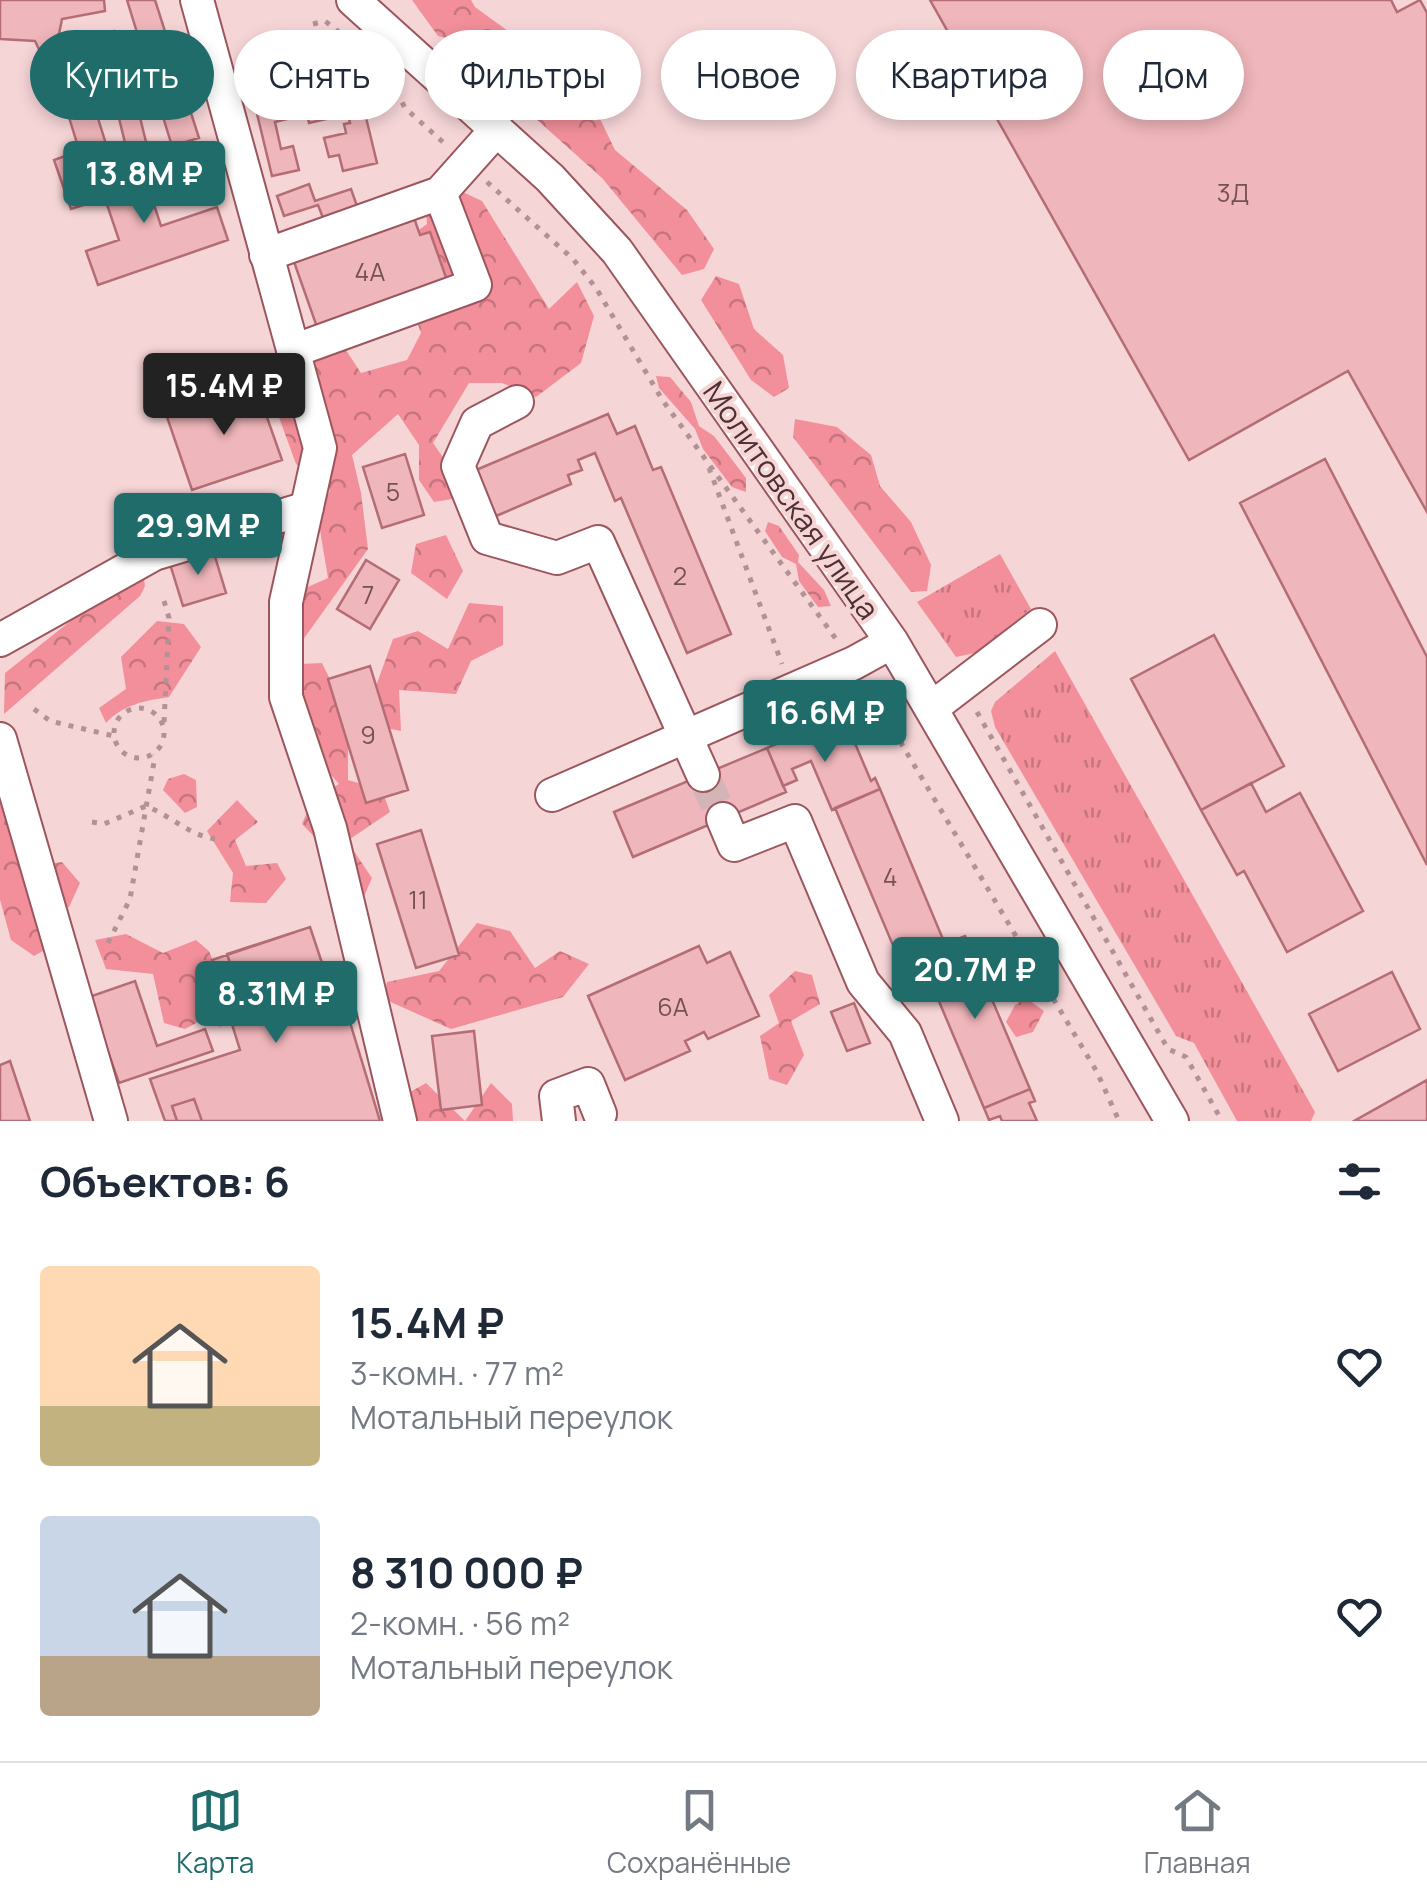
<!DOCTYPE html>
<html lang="ru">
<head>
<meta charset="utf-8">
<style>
	body { margin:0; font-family:Manrope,sans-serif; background:#f6f6f7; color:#1f2937; height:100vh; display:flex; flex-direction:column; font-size:38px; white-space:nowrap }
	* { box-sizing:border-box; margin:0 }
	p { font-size:32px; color:#747a83 }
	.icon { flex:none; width:55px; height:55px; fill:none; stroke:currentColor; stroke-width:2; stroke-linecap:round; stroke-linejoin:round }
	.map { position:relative; height:1121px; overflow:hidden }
	.side { display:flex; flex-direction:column; background:#fff; flex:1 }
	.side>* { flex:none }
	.guide { position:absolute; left:30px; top:30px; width:1368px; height:90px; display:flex; gap:20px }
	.price { position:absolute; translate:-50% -85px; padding:0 22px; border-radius:10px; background:#206c6b; color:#fff; font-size:32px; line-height:65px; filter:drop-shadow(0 2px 5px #0008) }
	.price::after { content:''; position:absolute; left:50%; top:60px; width:30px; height:22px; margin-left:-15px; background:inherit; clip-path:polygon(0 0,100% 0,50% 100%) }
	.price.current { background:#222; color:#fff }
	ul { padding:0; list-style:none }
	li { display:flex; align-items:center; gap:30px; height:250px; padding:0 40px }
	li span { display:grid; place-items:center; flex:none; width:280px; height:200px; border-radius:10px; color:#555 }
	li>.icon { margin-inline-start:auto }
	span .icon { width:120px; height:120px; fill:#fffc; stroke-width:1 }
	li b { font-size:42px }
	h2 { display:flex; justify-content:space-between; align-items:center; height:120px; padding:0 40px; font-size:42px }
	.pill { padding:0 35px; border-radius:45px; background:#fff; box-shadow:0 5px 15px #0003; font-size:35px; line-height:90px }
	.pill.current { background:#206c6b; color:#fff }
	.dock { display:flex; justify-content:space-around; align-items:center; height:140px; border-top:2px solid #e0e1e3; background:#fff; font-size:28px; color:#747a83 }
	.dock a { display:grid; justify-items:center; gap:5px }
	.dock .current { color:#206c6b }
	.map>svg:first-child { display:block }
	.grass { fill:url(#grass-tufts) }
	.forest { fill:url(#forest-crowns) }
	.building { fill:#efb6bb; stroke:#b56d75; stroke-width:2.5 }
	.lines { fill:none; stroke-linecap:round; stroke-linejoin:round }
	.minor-tunnel { stroke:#d4b4b6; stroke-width:32; stroke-dasharray:32 16; stroke-linecap:butt }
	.minor-casing { stroke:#9b565e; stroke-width:36 }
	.path { stroke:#b29295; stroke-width:5; stroke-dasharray:5 8; stroke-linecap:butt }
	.minor { stroke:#fff; stroke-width:32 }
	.labels { text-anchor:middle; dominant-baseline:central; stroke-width:8; stroke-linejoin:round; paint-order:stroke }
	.number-label { font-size:25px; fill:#765154 }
	.street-label { font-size:30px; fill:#4e2f32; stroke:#f6d5d7 }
</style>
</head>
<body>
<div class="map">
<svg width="1427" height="1121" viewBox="0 0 1427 1121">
	<defs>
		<pattern id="grass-tufts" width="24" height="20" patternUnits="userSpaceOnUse" patternTransform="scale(2.5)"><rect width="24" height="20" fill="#f28f9a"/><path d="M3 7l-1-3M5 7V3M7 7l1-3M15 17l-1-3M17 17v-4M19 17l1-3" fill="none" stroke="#c6757e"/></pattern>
		<pattern id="forest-crowns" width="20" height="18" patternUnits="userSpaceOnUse" patternTransform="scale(2.5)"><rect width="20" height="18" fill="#f28f9a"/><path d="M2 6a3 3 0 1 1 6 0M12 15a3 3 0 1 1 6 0" fill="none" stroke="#c6757e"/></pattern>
	</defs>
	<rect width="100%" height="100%" fill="#f6d5d7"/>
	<path class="grass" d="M1000,554L1031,609L975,653L956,657L917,602Z
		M1055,651L1315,1112L1311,1121H1237L1194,1043L1176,1036L995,727L991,711L995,702Z"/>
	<path class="forest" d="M412,0H471L475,7L508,31C518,82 543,85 589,96L615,150L687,210L714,249L704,269L682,275L602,178L516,101L505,79L482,76L458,41L438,36Z
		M435,179L482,201L549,309L577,282L594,316L581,363L536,397L502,383H469L433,443L456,476L458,498L434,502L419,480V445L398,414L352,455L361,493L368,549L300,644L301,590L328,578L318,518L330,490L296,464L273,401L314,338L336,335L361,373L407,360L421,333L400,274L407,239L427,224L425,194Z
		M716,276L739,284L754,329L783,355L789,388L774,397L751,380L701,300Z
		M656,376L670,377L691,402L699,426L714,436L746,478V492L732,487L703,449L695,429L659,388Z
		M795,419L837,427L871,455L880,486L911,522L931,565L927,591L911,592L793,437Z
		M768,522L779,526L799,555L798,562L824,590L831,606L818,607L799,581L796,564L782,557L765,531Z
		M446,535L463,571L447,599L411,573L416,544Z
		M135,577L144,579L145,586L140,596L4,714L5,673L97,600Z
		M469,603L503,606V645L471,661L456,694L399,690L401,731L381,727L371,700L393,639L418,631L448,649Z
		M157,621L184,624L201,647L169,697C144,701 124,704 106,723L99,708L126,689L121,657Z
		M322,663L348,716V780L382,790L390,812L347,841L372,878L361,903L326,849L302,824L312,800L339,784L305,746L300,664Z
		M184,774L196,780L197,807L185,813L163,790L168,779Z
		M0,796L24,867L62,862L80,883L69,907L37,910L48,948L34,956L11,940L0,900Z
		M237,800L258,822L235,840L246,866L277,863L286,879L266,903L230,902L233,873L207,831Z
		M477,923L510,931L535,968L560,951L589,964L563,997L451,1029L384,999L387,982L439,971Z
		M126,934L163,953L196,940L209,951L235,1016L220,1027L204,1019L185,1029L164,1023L153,974L106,969L95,940Z
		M795,971L812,975L820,1004L791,1021L804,1055L787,1085L769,1079L760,1036L779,1023L769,995Z
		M1026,998L1044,1011L1033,1032L1016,1037L1006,1022L1015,1005Z
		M426,1083L465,1121L491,1083L512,1104L513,1121H413L405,1095Z"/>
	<path class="building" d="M0,0H104L105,11L62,19L59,34L66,36L71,56L78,54L110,157L84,166L52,62L46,64L35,41L0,39Z
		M127,0H155L199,138L172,146Z
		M930,0H1391L1397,12L1420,0L1427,13V512L1348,371L1189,460Z
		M114,31L128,76L110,82L96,36Z
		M323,39L325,49L348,43L377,163L343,171L339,155L329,157L324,138L346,133L344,124L350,123L346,105L324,110L326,119L309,123L307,114L275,122L281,149L293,146L299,170L272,176L246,68L289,57L287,48Z
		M135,97L147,146L127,151L115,102Z
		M127,151L136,180L145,177L161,226L217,207L228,240L98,285L86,251L119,240L93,163Z
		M76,152L93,202L71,209L54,160Z
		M217,179L223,196L208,202L203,185Z
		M309,184L315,201L351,189L357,206L323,218L318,205L284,216L277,196Z
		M413,215L420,235L430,232L448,283L318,330L293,259Z
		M256,386L282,460L192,490L167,417Z
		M608,414L617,434L635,426L653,470L661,467L731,634L687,653L621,498L615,501L595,453L578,460L582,470L568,475L571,484L496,516L476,470Z
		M405,454L424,515L382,528L363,467Z
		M1325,459L1427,657V865L1240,503Z
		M213,550L226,593L183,606L170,564Z
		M366,560L399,580L370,629L337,609Z
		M1214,635L1284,766L1201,810L1131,679Z
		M370,666L408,790L366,803L328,679Z
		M825,723L833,742L851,734L871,781L875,778L880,789L832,810L811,761L792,769L797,780L783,786L767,748Z
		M767,748L786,792L633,857L614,812Z
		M1251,783L1266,812L1300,793L1363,911L1287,952L1244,871L1237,875L1201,810Z
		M880,789L945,944L900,962L835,808Z
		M421,830L459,955L416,968L377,844Z
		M310,927L331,990L342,996L380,1121H165L150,1079L240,1050L212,960Z
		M310,927L331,990L248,1017L227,954Z
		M965,936L1030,1089L984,1108L919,954Z
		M699,946L707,963L730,952L759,1016L708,1039L704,1032L685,1041L690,1051L625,1080L588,996Z
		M1392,972L1420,1029L1338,1071L1309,1014Z
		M135,981L157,1046L205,1029L213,1051L119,1083L89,997Z
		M854,1003L870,1043L847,1051L831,1012Z
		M474,1031L482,1105L441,1110L432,1036Z
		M10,1061L30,1121H0V1065Z
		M1427,1080V1121H1354Z
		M1030,1089L1035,1101L1029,1103L1037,1121H1002L1000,1116L989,1120L984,1108Z
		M194,1099L202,1121H177L172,1106Z"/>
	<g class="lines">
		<path class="minor-tunnel" d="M703,775L723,819"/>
		<g class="minor-casing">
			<path id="minor" d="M197,0L320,448L286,602V697L330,828L400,1121
				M353,0L550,178L617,251L892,642L1172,1121
				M266,255L440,193L497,129
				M293,351L475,285L440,193
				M517,402L477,423L458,466L487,538L557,558L598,542L703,775
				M0,640L154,554L307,508
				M933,707L1040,625
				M0,739L111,1121
				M552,795L854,663L892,642
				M723,819L734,845L795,821L863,982L905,1033L942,1121
				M559,1121L556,1096L588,1084L600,1114"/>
		</g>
		<path class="path" d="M313,24L325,21L372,58
			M384,68L405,108L445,144
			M487,182L573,259L596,288L663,401L836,639
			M709,468L782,664
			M164,601L169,618L164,723
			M867,686L1097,1072L1119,1121
			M114 733a25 25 0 1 1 50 0a25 25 0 1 1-50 0Z
			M34,709L50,721L114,736
			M977,712L1168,1049L1186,1057L1222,1121
			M92,822L104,824L146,806C171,816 189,835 215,839
			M108,943L130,899L154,762L152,755"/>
		<use href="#minor" class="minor"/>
	</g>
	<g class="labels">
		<g class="number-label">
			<text x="1233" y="192">3Д</text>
			<text x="370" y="271">4А</text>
			<text x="393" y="491">5</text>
			<text x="680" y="575">2</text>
			<text x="368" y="594">7</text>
			<text x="368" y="734">9</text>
			<text x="890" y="876">4</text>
			<text x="418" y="899">11</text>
			<text x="673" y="1006">6А</text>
		</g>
		<g class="street-label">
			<text transform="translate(792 500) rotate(55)">Молитовская улица</text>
		</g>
	</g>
</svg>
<b class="price" style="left:144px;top:226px">13.8M ₽</b>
<b class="price current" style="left:224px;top:438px">15.4M ₽</b>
<b class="price" style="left:198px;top:578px">29.9M ₽</b>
<b class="price" style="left:825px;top:765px">16.6M ₽</b>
<b class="price" style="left:975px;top:1022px">20.7M ₽</b>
<b class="price" style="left:276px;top:1046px">8.31M ₽</b>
<div class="guide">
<a class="pill current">Купить</a>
<a class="pill">Снять</a>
<a class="pill">Фильтры</a>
<a class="pill">Новое</a>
<a class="pill">Квартира</a>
<a class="pill">Дом</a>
</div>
</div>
<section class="side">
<h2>Объектов: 6<svg class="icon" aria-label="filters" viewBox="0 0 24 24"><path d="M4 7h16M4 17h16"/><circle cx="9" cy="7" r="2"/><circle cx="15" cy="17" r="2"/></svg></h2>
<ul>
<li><span style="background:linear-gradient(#ffd9b3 70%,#c2b280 0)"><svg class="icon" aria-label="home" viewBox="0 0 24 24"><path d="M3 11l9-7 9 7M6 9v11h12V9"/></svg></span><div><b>15.4M ₽</b><p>3-комн. · 77 m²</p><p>Мотальный переулок</p></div><svg class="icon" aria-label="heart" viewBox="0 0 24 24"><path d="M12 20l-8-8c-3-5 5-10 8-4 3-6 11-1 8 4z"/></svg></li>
<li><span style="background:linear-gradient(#c9d6e8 70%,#b9a48a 0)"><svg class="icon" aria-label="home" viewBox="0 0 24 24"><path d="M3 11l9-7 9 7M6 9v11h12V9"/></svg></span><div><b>8 310 000 ₽</b><p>2-комн. · 56 m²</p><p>Мотальный переулок</p></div><svg class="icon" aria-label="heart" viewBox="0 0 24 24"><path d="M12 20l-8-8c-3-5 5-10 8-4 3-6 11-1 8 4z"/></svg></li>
</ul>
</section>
<nav class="dock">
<a class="current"><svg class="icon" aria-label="map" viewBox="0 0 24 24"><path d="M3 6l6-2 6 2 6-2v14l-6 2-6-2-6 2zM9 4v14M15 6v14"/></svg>Карта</a>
<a><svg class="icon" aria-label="saved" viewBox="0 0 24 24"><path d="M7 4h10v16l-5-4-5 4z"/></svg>Сохранённые</a>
<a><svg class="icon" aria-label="home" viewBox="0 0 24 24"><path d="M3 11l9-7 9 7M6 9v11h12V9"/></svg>Главная</a>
</nav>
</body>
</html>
